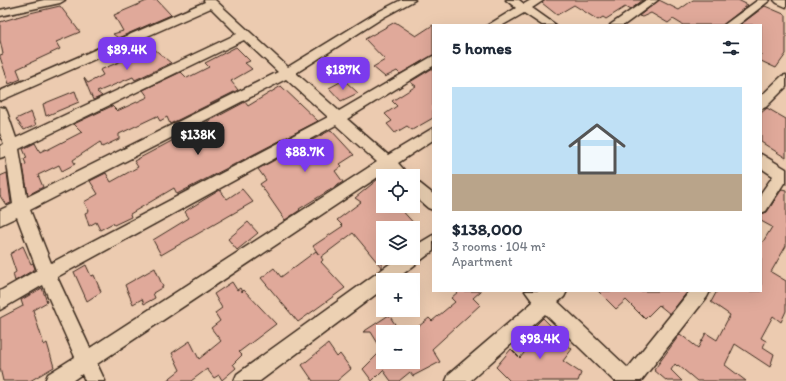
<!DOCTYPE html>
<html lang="en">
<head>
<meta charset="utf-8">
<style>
	body { margin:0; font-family:Itim,sans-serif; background:#f6f6f7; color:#1f2937; height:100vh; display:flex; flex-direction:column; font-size:15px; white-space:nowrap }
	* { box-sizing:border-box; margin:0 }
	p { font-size:13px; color:#747a83 }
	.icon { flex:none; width:22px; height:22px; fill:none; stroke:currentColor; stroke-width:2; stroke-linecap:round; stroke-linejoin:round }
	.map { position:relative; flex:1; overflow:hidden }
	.drawer { position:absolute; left:432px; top:24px; width:330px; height:268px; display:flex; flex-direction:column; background:#fff; border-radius:0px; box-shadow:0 4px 16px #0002 }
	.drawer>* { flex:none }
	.tools { position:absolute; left:376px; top:169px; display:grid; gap:8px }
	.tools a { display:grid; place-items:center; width:44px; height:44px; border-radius:0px; background:#fff; box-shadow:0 4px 16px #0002; font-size:20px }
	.price { position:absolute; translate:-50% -34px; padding:0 9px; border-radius:8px; background:#7c3aed; color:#fff; font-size:13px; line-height:26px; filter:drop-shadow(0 1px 2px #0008) }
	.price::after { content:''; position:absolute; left:50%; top:24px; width:12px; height:9px; margin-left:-6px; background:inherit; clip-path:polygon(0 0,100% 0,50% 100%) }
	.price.selected { background:#222; color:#fff }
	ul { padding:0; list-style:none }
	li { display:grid; align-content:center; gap:8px; height:212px; padding:0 20px }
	li span { display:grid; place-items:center; height:124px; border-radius:0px; color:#555 }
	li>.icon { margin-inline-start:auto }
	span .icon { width:72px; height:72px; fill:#fffc; stroke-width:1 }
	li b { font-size:17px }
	h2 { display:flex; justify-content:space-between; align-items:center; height:48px; padding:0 20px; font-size:17px }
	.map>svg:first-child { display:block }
	.building { fill:#e0a99a; stroke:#3b2a1e }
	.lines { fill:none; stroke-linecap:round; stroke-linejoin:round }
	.street-casing { stroke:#3b2a1e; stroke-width:3 }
	.secondary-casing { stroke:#3b2a1e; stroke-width:3 }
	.street { fill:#ecd1b3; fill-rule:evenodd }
	.secondary { fill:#ecd1b3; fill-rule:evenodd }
</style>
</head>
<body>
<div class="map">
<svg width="786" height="381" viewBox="0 0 786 381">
	<rect width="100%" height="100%" fill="#eccbb0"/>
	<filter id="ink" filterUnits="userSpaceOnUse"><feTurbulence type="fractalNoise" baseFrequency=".025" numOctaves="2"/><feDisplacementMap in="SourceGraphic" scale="8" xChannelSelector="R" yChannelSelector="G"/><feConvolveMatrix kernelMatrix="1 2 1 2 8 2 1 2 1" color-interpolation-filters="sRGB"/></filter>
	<g filter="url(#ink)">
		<path class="building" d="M149,0H157L171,15L118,38L113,34L123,31L114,15Z
			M545,0H643L630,10L625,7L606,19L603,17L598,20L574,5L557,15L542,3Z
			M659,0L679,10L693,0H738L748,5L723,25H683L673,19L668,23L651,13L642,17L639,16Z
			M60,6L80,32L56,42L60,49L17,69L21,79L9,84L0,57V55L3,54L0,40V22L30,13Z
			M765,6L786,15V54L776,68L761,61V25H740Z
			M395,22L416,36L433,25V55L400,74L397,71L385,77L373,67L385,60L365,39Z
			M236,47L250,61L245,63L252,69L231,81L238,90L170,124L167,117L160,121L157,116L119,134V139L102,147L100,142L73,160L75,164L62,171L59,165L38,175L43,187L28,195L23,165L26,164L24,159L27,158L23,149L35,143L40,152L46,149L47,150L82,132L74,124L112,106L117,111L148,97L143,90L181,72L187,78L209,67L205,63Z
			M153,48L171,63L135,80L133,77L97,92L102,96L93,100L84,78L88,83L103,75L100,70Z
			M433,68V118L412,130L407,126L395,133L387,124L392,121L385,114L397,106L392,101L416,86L410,82Z
			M344,80L358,93L341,101L329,88Z
			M281,86L318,121L177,194L174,188L130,214L131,217L114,225L113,223L100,230L96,222L89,226L85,213L89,211L84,202L98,194L90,181L106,173L111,182L138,167L134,161L245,102L248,106Z
			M75,91L79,102L46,116L43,104Z
			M767,108L786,119V158L761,142V113Z
			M31,112L36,125L24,130L16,119Z
			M331,130L354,155L340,164L342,166L335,171L343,182L299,209L300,210L285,220L260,184L266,180L258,169Z
			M7,173L11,203L6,205L0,196V176Z
			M383,175V206H398L418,228H383L382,268L353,233L321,257L323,260L321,262L345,288L298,322L261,278L274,268L281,277L316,251L319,255L313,246L343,226L337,220L361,202L355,198Z
			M242,189L253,202L161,255L153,240L189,218L185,212L187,210L220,190L227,199Z
			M782,189L786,190V246L771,272L786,281V311L781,322L773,316L761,338L766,341L763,347L774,354L770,367L735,344L725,365L746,381H697L678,365L677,366L675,364L671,370L682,381H667L654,370L680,334L698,348L706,333L717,340L730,315L711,302L717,291H761V245L772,227L761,221V214L767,212Z
			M248,222L258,233L237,250L228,239Z
			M23,246L31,264L33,263L35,269L15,281L13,274L16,272L10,254Z
			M86,265L91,276L94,275L101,292L87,301L74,272Z
			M155,268L163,287L153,293L155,298L144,304L142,299L133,304L125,285Z
			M232,282L237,290L240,288L242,292L244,290L276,324L239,352L242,355L233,364L236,368L222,380L219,375L214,378L207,369L191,381H166L180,370L172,353L190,341L199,359L221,341L211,328L220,321L215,313L222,308L214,294Z
			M42,288L47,302L33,310L44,345L47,343L54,367L30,381H3L0,368V318L23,306L21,300Z
			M459,291H481L473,298L480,305L432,349L440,362L413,376L410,372L399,381H391L383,370L372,381L363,369L382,350L371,332H363L389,315L400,332H383V362H413V331L429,318L432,321L455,302L451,298Z
			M598,291H688L670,314L659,305L645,319L626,300L616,309Z
			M543,318L554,329L551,332L572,349L563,361L581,373L578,381H510L496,367L511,349L520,358L539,334L533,328Z
			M328,344L337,357L340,354L351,369L337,381H313L302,365Z"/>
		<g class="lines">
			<g class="street-casing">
				<path id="street" d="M44,0H65L60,3L0,16V10Z
					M204,0H215L288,67L376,13L401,0H415L384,17L296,73L339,111L433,56V66L347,119L388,155L433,128V140L398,163L409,176H392L387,171L97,364L105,381H85L82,374L72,381H45L48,374L75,357L43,285L0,310V291L37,270L17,217L0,225V210L13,204L6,156L0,158V146L4,144L0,133V107L5,108L7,112L16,138L237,34L211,8L0,101V91L205,2ZM244,40L278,72L27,197L19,149ZM286,79L328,117L51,263L30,210ZM336,125L377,162L90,348L57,277Z
					M506,0H519L524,4L531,0H544L532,8L556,25H542L524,13L503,25H488L516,8Z
					M646,0H658L624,25H610Z
					M758,0H770L738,25H724Z
					M786,75V87L766,107L761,109V96L782,76Z
					M761,154L786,169V183H784L766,211L761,213V193L773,176L761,168Z
					M413,180L418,182L433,194V210L428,208L413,195Z
					M433,235V251L395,280H383V289L260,381H234L237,374L398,258H413V247Z
					M525,291H567L564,297L558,302L628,368L690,291H710L707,297L641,381H614L545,314L470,381H446L449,374L533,302Z"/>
			</g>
			<g class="secondary-casing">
				<path id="secondary" d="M774,0H786V7L777,3Z"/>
			</g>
			<use href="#street" class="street"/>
			<use href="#secondary" class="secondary"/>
		</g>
	</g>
</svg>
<div class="tools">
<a><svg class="icon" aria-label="locate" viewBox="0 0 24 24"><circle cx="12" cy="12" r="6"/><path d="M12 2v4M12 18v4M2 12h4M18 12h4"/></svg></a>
<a><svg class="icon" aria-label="layers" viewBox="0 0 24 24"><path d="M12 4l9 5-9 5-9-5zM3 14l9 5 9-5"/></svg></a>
<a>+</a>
<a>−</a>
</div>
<b class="price" style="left:127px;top:71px">$89.4K</b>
<b class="price" style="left:343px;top:91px">$187K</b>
<b class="price selected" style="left:198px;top:156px">$138K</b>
<b class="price" style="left:305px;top:173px">$88.7K</b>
<b class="price" style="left:540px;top:360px">$98.4K</b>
<section class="drawer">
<h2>5 homes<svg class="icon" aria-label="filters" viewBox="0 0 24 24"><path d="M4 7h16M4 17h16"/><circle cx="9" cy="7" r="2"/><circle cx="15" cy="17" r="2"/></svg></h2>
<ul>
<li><span style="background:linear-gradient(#bfe0f5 70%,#b9a48a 0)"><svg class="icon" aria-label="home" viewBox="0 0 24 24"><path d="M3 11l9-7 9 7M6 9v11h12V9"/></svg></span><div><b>$138,000</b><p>3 rooms · 104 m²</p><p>Apartment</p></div></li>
</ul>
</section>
</div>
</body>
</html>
